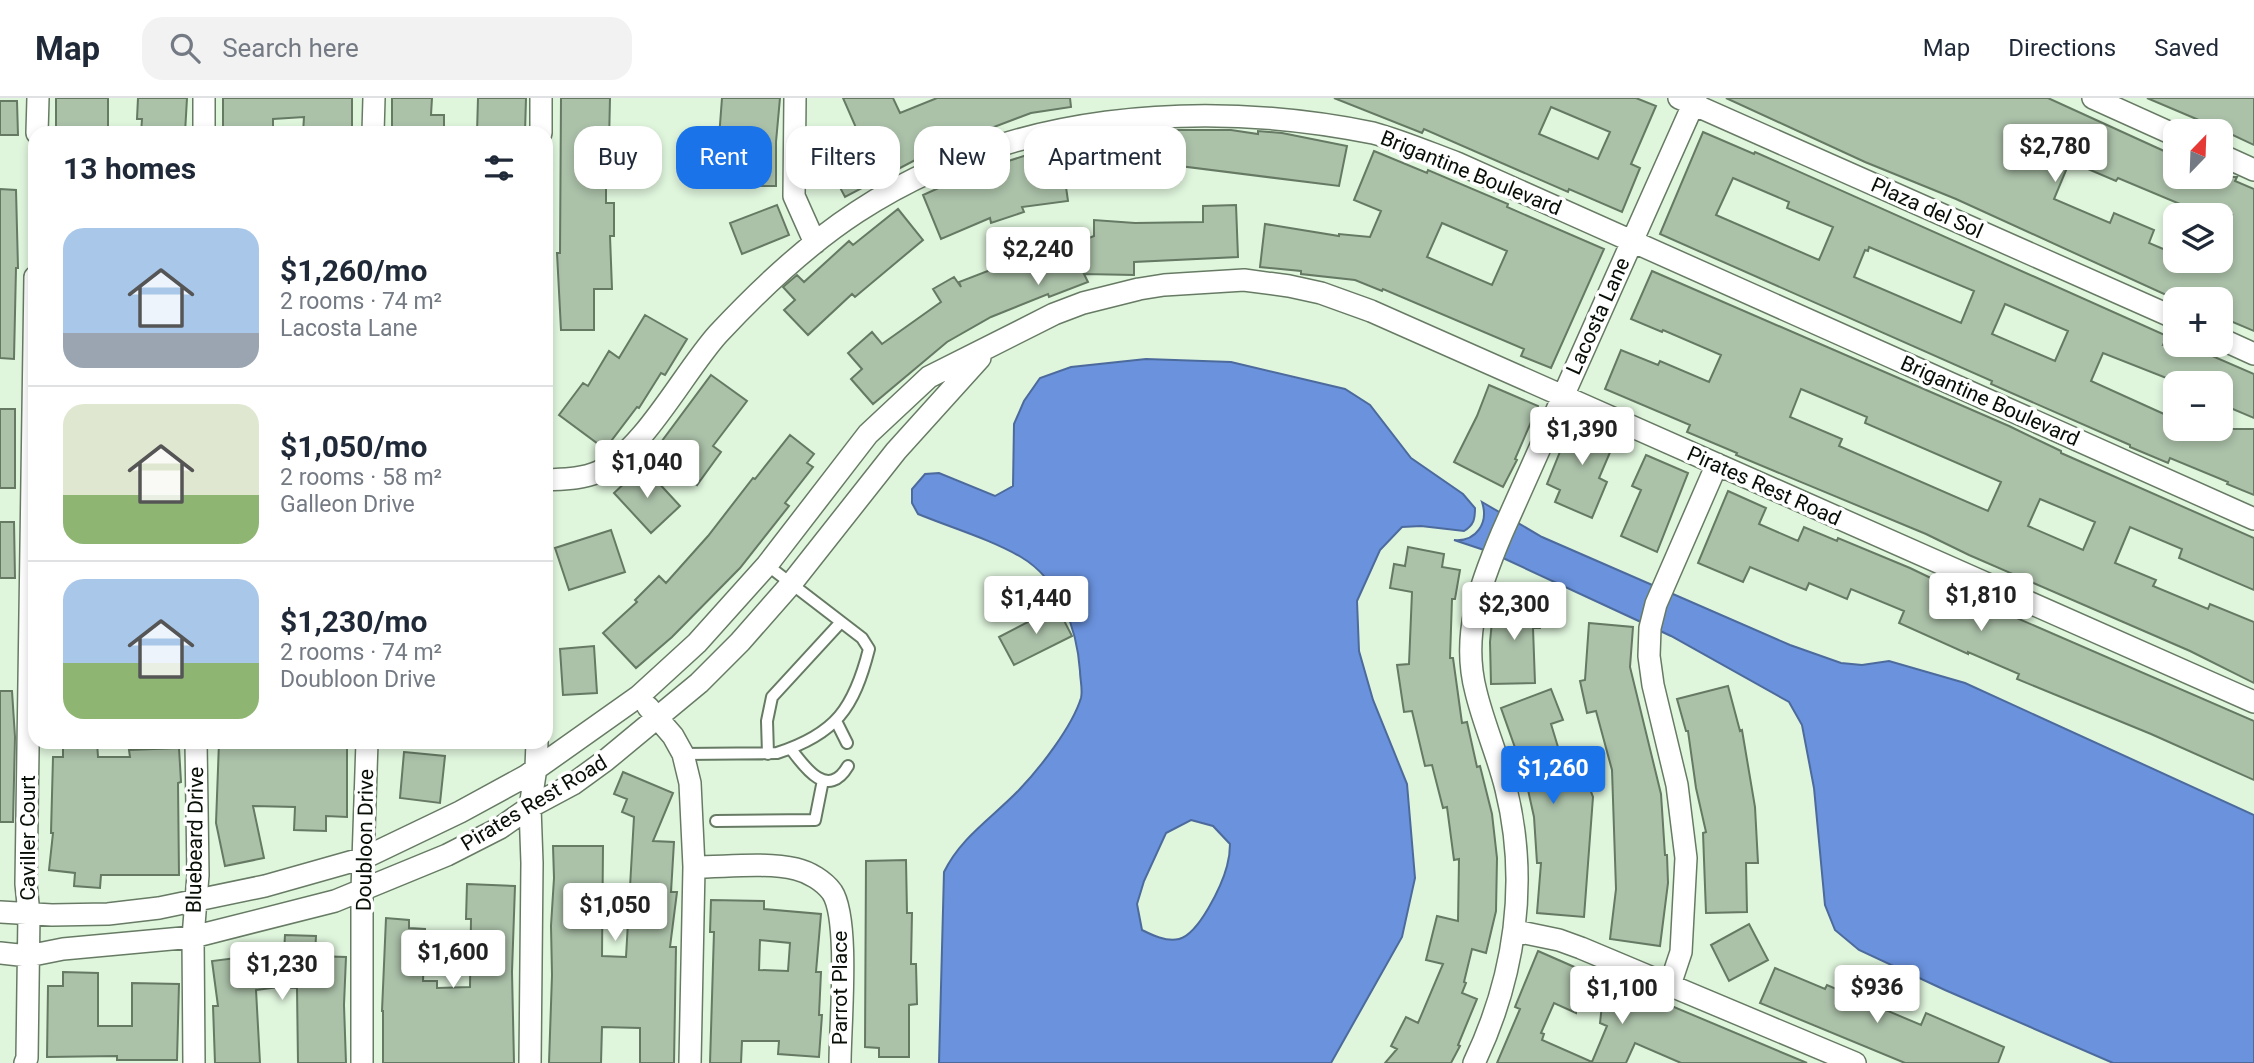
<!DOCTYPE html>
<html lang="en">
<head>
<meta charset="utf-8">
<style>
	body { margin:0; font-family:Roboto,sans-serif; background:#f2f2f3; color:#1f2937; height:100vh; display:flex; flex-direction:column; font-size:26px; white-space:nowrap }
	* { box-sizing:border-box; margin:0 }
	p { font-size:23px; color:#747a83 }
	.icon { flex:none; width:38px; height:38px; fill:none; stroke:currentColor; stroke-width:2; stroke-linecap:round; stroke-linejoin:round }
	.map { position:relative; flex:1; overflow:hidden }
	.panel { position:absolute; left:28px; top:28px; width:525px; height:623px; display:flex; flex-direction:column; background:#fff; border-radius:21px; box-shadow:0 4px 10px #0003 }
	.panel>* { flex:none }
	.hud { position:absolute; left:574px; top:28px; width:665px; height:63px; display:flex; gap:14px }
	.needle { width:46px; rotate:23deg }
	.fabs { position:absolute; left:2163px; top:21px; display:grid; gap:14px }
	.fabs a { display:grid; place-items:center; width:70px; height:70px; border-radius:14px; background:#fff; box-shadow:0 4px 10px #0003; font-size:35px }
	.price { position:absolute; translate:-50% -60px; padding:0 16px; border-radius:7px; background:#fff; color:#222; font-size:23px; line-height:46px; filter:drop-shadow(0 2px 4px #0008) }
	.price::after { content:''; position:absolute; left:50%; top:42px; width:21px; height:16px; margin-left:-10px; background:inherit; clip-path:polygon(0 0,100% 0,50% 100%) }
	.price.selected { background:#1a73e8; color:#fff }
	ul { padding:0; list-style:none }
	li { display:flex; align-items:center; gap:21px; height:175px; padding:0 35px }
	li+li { border-top:2px solid #e0e1e3 }
	li span { display:grid; place-items:center; flex:none; width:196px; height:140px; border-radius:21px; color:#555 }
	li>.icon { margin-inline-start:auto }
	span .icon { width:84px; height:84px; fill:#fffc; stroke-width:1 }
	li b { font-size:30px }
	h2 { display:flex; justify-content:space-between; align-items:center; height:84px; padding:0 35px; font-size:30px }
	.pill { padding:0 24px; border-radius:21px; background:#fff; box-shadow:0 4px 10px #0003; font-size:24px; line-height:63px }
	.pill.selected { background:#1a73e8; color:#fff }
	header { display:flex; align-items:center; gap:42px; box-sizing:border-box; height:98px; padding:0 35px; background:#fff; border-bottom:2px solid #e0e1e3 }
	header strong { font-size:33px }
	nav { display:flex; gap:38px; margin-inline-start:auto; font-size:24px }
	.search { width:490px; height:63px; background:#f2f2f3; display:flex; align-items:center; gap:18px; box-sizing:border-box; padding:0 24px; border-radius:21px; color:#747a83; font-size:26px }
	.map>svg:first-child { display:block }
	.water { fill:#6a92dd; stroke:#4c6a9c; stroke-width:2; fill-rule:evenodd }
	.building { fill:#abc1a8; stroke:#657963; stroke-width:2; fill-rule:evenodd }
	.lines { fill:none; stroke-linecap:round; stroke-linejoin:round }
	.service-casing { stroke:#677b64; stroke-width:14 }
	.minor-casing { stroke:#677b64; stroke-width:24 }
	.service { stroke:#fff; stroke-width:10 }
	.minor { stroke:#fff; stroke-width:21 }
	.labels { text-anchor:middle; dominant-baseline:central; stroke-width:7; stroke-linejoin:round; paint-order:stroke }
	.street-label { font-size:21px; fill:#070e06; stroke:#fff }
</style>
</head>
<body>
<header>
<strong>Map</strong>
<div class="search"><svg class="icon" aria-label="search" viewBox="0 0 24 24"><circle cx="10" cy="10" r="6"/><path d="M15 15l6 6"/></svg>Search here</div>
<nav><a>Map</a><a>Directions</a><a>Saved</a></nav>
</header>
<div class="map">
<svg width="2254" height="965" viewBox="0 0 2254 965">
	<rect width="100%" height="100%" fill="#dff5dc"/>
	<path class="water" d="M1146,261L1231,264L1345,291L1370,307L1411,360L1463,396L1475,410C1475,421 1474,427 1464,433L1421,428L1402,429L1380,452L1357,503L1359,553L1373,602L1407,686L1415,780L1402,839L1331,965H939L944,774C961,739 992,720 1019,692C1040,670 1072,629 1081,600C1083,592 1080,581 1080,573C1077,531 1060,482 1021,459C990,441 952,430 918,416L912,405V391L925,376L939,375L995,398L1013,388L1014,326L1024,303L1040,280L1071,269ZM1191,722L1213,728L1230,746C1230,753 1229,761 1227,768C1222,787 1199,836 1179,841C1166,844 1152,837 1142,832L1137,806L1144,783L1166,735Z
		M1482,404L1542,439L1790,547L1841,565L1862,567L1889,563L1965,585L2254,717V965H2113L1945,892L1859,852L1835,832L1825,807L1814,690L1802,627L1789,604L1671,538L1490,454L1454,442C1476,444 1489,425 1482,404Z"/>
	<path class="building" d="M56,0H108V29H56Z
		M138,0H187L185,35H141L142,21H137Z
		M223,0H352V35H303L304,19L273,21V35H223Z
		M392,0H432L431,17H444V35H392Z
		M478,0H526L525,35H477Z
		M561,0H610L609,45H606V105H614V138H610L612,191H594V232H561L557,155H560Z
		M722,0H780L776,44V88H722V40H719Z
		M843,0H893L900,15L937,0H1070L1071,9L1031,15L920,57L921,59L845,99L825,61L861,41Z
		M1334,0H1636L1656,8L1631,66L1640,70L1622,114L1569,91L1568,94L1424,31L1422,35ZM1551,9L1610,34L1598,61L1539,36Z
		M1726,0H2048L2175,58V79H2237L2235,83L2254,91V233L2221,219V201H2175L1956,101L1865,64ZM2069,65L2073,67L2074,65L2116,83L2118,80L2180,106L2177,111L2192,117H2232L2221,144V163H2212L2209,171L2190,163H2175V156L2149,145L2154,132L2114,115L2110,125L2054,101Z
		M2147,0H2254V47L2220,31Z
		M0,3H17L18,37H0Z
		M1174,32H1231L1258,36V33L1282,35L1347,48L1339,88L1179,68L1180,83L1147,85L1146,78L1066,89L1068,103L1022,109L1024,114L991,125L990,120L941,141L923,97L974,74L1027,57V54L1081,48L1080,42L1095,40Z
		M1703,34L1754,56L1755,54L2167,238L2163,247H2187L2254,276V320L2221,306V285H2179L2103,255L2091,283L2175,321V331H2254V397L2227,386L2228,384L2170,360L2168,365L2130,349V347L1991,286L1992,283L1660,136ZM1733,80L1789,104L1787,110L1833,129L1819,162L1716,117ZM1869,149L1974,193L1961,225L1854,179L1865,152L1868,153ZM2005,206L2068,233L2055,263L1992,236Z
		M1374,53L1427,75L1428,72L1508,106L1507,109L1604,151L1551,270L1521,258L1524,251L1383,191L1382,193L1355,182L1301,176V173L1260,169L1265,126L1339,138V136L1370,139L1381,113L1354,102ZM1442,125L1507,153L1492,187L1427,159Z
		M0,91L16,92L18,170H16L14,261L0,260Z
		M777,107L789,137L742,156L730,125Z
		M1236,107L1238,159L1134,164V177L1084,176L1088,184L1049,199L1048,196L991,219L947,244L873,306L851,281L862,271L848,255L872,234L882,246L941,204L933,191L954,179L961,189L959,184L1019,161L1021,166L1094,138V122L1135,125L1203,124V108Z
		M898,111L923,142L855,199L852,196L808,237L784,212L795,202L783,189L797,177L804,184L849,143L853,147Z
		M1652,173L2009,328L2061,353V355L2254,440V492L2179,460L2182,451L2130,429L2115,465L2156,482L2153,488L2208,511L2210,506L2254,524V585L2190,553L1969,457L1926,436L1736,357L1737,355L1687,334L1690,327L1605,291L1621,252L1658,267L1660,263L1709,284L1721,257L1663,232L1662,234L1631,221ZM1801,291L1867,319L1865,325L2001,384L1988,413L1839,348L1842,341L1790,319ZM2040,401L2095,424L2083,452L2028,428Z
		M645,217L687,241L665,277L661,275L639,310L637,309L605,351L559,317L583,285L588,288L609,253L619,260Z
		M711,277L747,303L713,348L721,354L697,387L653,355Z
		M1489,287L1538,308L1515,361L1517,362L1503,389L1454,364L1477,318Z
		M0,311H15V390H0Z
		M1574,319L1617,338L1599,380L1607,384L1592,420L1555,404L1560,392L1547,386Z
		M790,337L814,356L807,365L813,369L785,405L789,408L740,470L672,539L636,570L603,535L637,504L635,502L659,478L666,485L708,438L753,380L755,381Z
		M1646,357L1688,375L1657,454L1621,438L1641,392L1632,388Z
		M643,368L680,408L651,435L614,395Z
		M1728,393L1766,410L1759,426L1798,443L1804,429L1837,443L1838,440L1910,470L1989,508L2254,623V682L2151,636L2017,581L2019,576L1968,554V556L1899,525L1904,513L1851,491L1847,501L1809,485L1806,492L1750,469L1743,484L1698,465Z
		M0,424H14L15,480H0Z
		M611,432L625,474L569,492L555,450Z
		M1408,449L1444,456L1442,469L1460,472L1455,501H1452L1450,560H1453L1462,625L1467,624L1477,669L1480,668L1492,716L1497,760L1496,813L1486,855L1472,851L1464,884L1466,885L1462,895L1477,901L1458,947L1460,948L1451,965H1385L1397,951L1391,948L1406,919L1418,925L1443,866L1426,862L1437,818L1458,823L1459,761L1454,762L1447,709L1443,710L1432,667L1425,668L1412,613L1404,614L1397,567L1409,566L1412,494L1390,490L1394,466L1405,468Z
		M1494,502L1542,507L1540,530H1533L1535,585L1491,586L1490,544Z
		M1057,509L1072,538L1014,567L999,539Z
		M1589,525L1633,529L1630,569L1661,696L1665,757H1667L1668,785L1660,848L1610,841L1616,791L1612,672L1596,613L1587,615L1580,583L1585,582Z
		M594,548L597,595L563,597L560,551Z
		M1728,588L1740,633L1742,632L1755,709L1758,765H1746L1747,814L1706,815L1703,735L1706,734L1696,690L1688,633H1686L1677,601Z
		M1551,591L1563,622L1551,626L1568,682L1585,678L1593,699L1584,819L1537,815L1541,765H1537L1534,719L1528,692H1530L1501,610Z
		M0,593H12L15,639L13,724H0Z
		M63,644H97L98,659H130L129,652L179,650L181,684L178,685L179,777H101L100,790L74,788L75,775L49,772L53,735H51L53,659H63Z
		M219,644H269L268,650H347V719L326,718V733L294,732L295,709L253,708L264,760L225,768L216,725Z
		M404,654L445,658L440,705L400,700Z
		M623,674L673,695L653,743L674,744L671,794H677L670,849H676L674,965H640V930L602,929L601,965H549L552,877L551,828L554,780L553,748H603L602,858L626,859L634,719L622,714L627,701L614,696Z
		M906,762L907,815H912L911,866H916L917,906L909,907V959H879V950L865,949L866,763Z
		M467,786L515,788L512,874L514,965H383V913H382L386,820L409,822V830L425,831L423,883H437V890L470,889L471,821H466Z
		M711,802L764,803V811L821,816L816,874H821L819,917H822L819,959L778,956L779,943H742L741,965H710L714,834H710ZM760,842L790,845L788,873L759,872Z
		M1749,826L1768,862L1729,883L1711,847Z
		M285,837L316,838L315,858L346,859L344,907L346,965H298L297,890L279,889L256,892L260,965H215L213,908H218L212,863L284,854Z
		M1538,853L1579,871L1576,915L1554,905L1541,935L1544,936L1542,942L1592,964L1607,928L1600,925L1605,880L1807,965H1681L1635,945L1626,965H1497L1520,911L1515,909Z
		M1775,870L1825,891L1827,887L1921,927L1926,915L2004,949L1998,965H1905L1760,905Z
		M63,874L98,875V928H132V885L179,886L177,962H117V958L47,959L48,888H63Z"/>
	<g class="lines">
		<g class="service-casing">
			<path id="service" d="M836,623L847,645
				M791,651C805,670 828,702 848,668
				M683,656L777,655C836,636 854,610 869,551L862,540L767,467
				M768,656L767,623L772,599L841,524
				M716,723L815,722L823,682"/>
		</g>
		<g class="minor-casing">
			<path id="minor" d="M795,0L794,98L815,145
				M1679,0L2175,220
				M2093,0L2175,37
				M37,35L38,0
				M204,35V0
				M373,35L374,0
				M541,35V0
				M2221,57L2254,72
				M2221,241L2254,256
				M546,382C563,381 582,381 598,374C644,353 683,275 718,236C760,191 805,148 857,114C1008,15 1199,0 1373,35C1402,43 1430,55 1457,65L2254,421
				M648,609L673,638L683,656L690,685L694,769L690,965
				M694,769C726,769 766,764 796,771C809,774 824,783 832,794C850,821 840,928 840,965
				M0,814L52,817L108,816L159,810L265,788L364,760L460,714L526,678L639,598L697,545L767,467L868,336L929,279L1054,216L1083,205L1139,191L1164,187L1244,182L1289,188L1321,195L1371,213L2254,604
				M1515,833L1559,842L1581,850L1855,965
				M0,855L28,858L63,851L193,839L335,803L447,757L500,730L530,709L573,686L606,662L699,585L740,544L791,486L896,353L980,260
				M1670,887L1681,854L1686,760L1677,687L1653,587L1649,558L1650,530L1656,506L1717,366
				M25,965L27,960L29,816L26,786L35,179
				M194,965L193,839L198,777L196,644
				M362,965V792L367,644
				M530,965L532,765L530,709L536,670L537,644
				M1474,965C1515,879 1529,784 1506,691C1498,658 1484,627 1476,594C1461,537 1480,487 1502,435L1696,0"/>
		</g>
		<use href="#service" class="service"/>
		<use href="#minor" class="minor"/>
	</g>
	<g class="labels">
		<g class="street-label">
			<text transform="translate(1471 75) rotate(22)">Brigantine Boulevard</text>
			<text transform="translate(1927 110) rotate(24)">Plaza del Sol</text>
			<text transform="translate(1598 218) rotate(-66)">Lacosta Lane</text>
			<text transform="translate(1990 303) rotate(24)">Brigantine Boulevard</text>
			<text transform="translate(1764 388) rotate(24)">Pirates Rest Road</text>
			<text transform="translate(534 705) rotate(-31)">Pirates Rest Road</text>
			<text transform="translate(28 740) rotate(-90)">Caviller Court</text>
			<text transform="translate(195 742) rotate(-89)">Bluebeard Drive</text>
			<text transform="translate(365 742) rotate(-89)">Doubloon Drive</text>
			<text transform="translate(840 890) rotate(-90)">Parrot Place</text>
		</g>
	</g>
</svg>
<div class="fabs">
<a><svg class="needle" viewBox="-14 -14 28 28"><path d="M0-13l5 13h-10z" fill="#e53935"/><path d="M0 13l5-13h-10z" fill="#747a83"/></svg></a>
<a><svg class="icon" aria-label="layers" viewBox="0 0 24 24"><path d="M12 4l9 5-9 5-9-5zM3 14l9 5 9-5"/></svg></a>
<a>+</a>
<a>−</a>
</div>
<b class="price" style="left:2055px;top:86px">$2,780</b>
<b class="price" style="left:1038px;top:189px">$2,240</b>
<b class="price" style="left:1582px;top:369px">$1,390</b>
<b class="price" style="left:647px;top:402px">$1,040</b>
<b class="price" style="left:1981px;top:535px">$1,810</b>
<b class="price" style="left:1036px;top:538px">$1,440</b>
<b class="price" style="left:1514px;top:544px">$2,300</b>
<b class="price selected" style="left:1553px;top:708px">$1,260</b>
<b class="price" style="left:615px;top:845px">$1,050</b>
<b class="price" style="left:453px;top:892px">$1,600</b>
<b class="price" style="left:282px;top:904px">$1,230</b>
<b class="price" style="left:1877px;top:927px">$936</b>
<b class="price" style="left:1622px;top:928px">$1,100</b>
<div class="hud">
<a class="pill">Buy</a>
<a class="pill selected">Rent</a>
<a class="pill">Filters</a>
<a class="pill">New</a>
<a class="pill">Apartment</a>
</div>
<section class="panel">
<h2>13 homes<svg class="icon" aria-label="filters" viewBox="0 0 24 24"><path d="M4 7h16M4 17h16"/><circle cx="9" cy="7" r="2"/><circle cx="15" cy="17" r="2"/></svg></h2>
<ul>
<li><span style="background:linear-gradient(#a9c7e8 75%,#9aa5b1 0)"><svg class="icon" aria-label="home" viewBox="0 0 24 24"><path d="M3 11l9-7 9 7M6 9v11h12V9"/></svg></span><div><b>$1,260/mo</b><p>2 rooms · 74 m²</p><p>Lacosta Lane</p></div></li>
<li><span style="background:linear-gradient(#dfe7d0 65%,#8fb573 0)"><svg class="icon" aria-label="home" viewBox="0 0 24 24"><path d="M3 11l9-7 9 7M6 9v11h12V9"/></svg></span><div><b>$1,050/mo</b><p>2 rooms · 58 m²</p><p>Galleon Drive</p></div></li>
<li><span style="background:linear-gradient(#a9c7e8 60%,#8fb573 0)"><svg class="icon" aria-label="home" viewBox="0 0 24 24"><path d="M3 11l9-7 9 7M6 9v11h12V9"/></svg></span><div><b>$1,230/mo</b><p>2 rooms · 74 m²</p><p>Doubloon Drive</p></div></li>
</ul>
</section>
</div>
</body>
</html>
